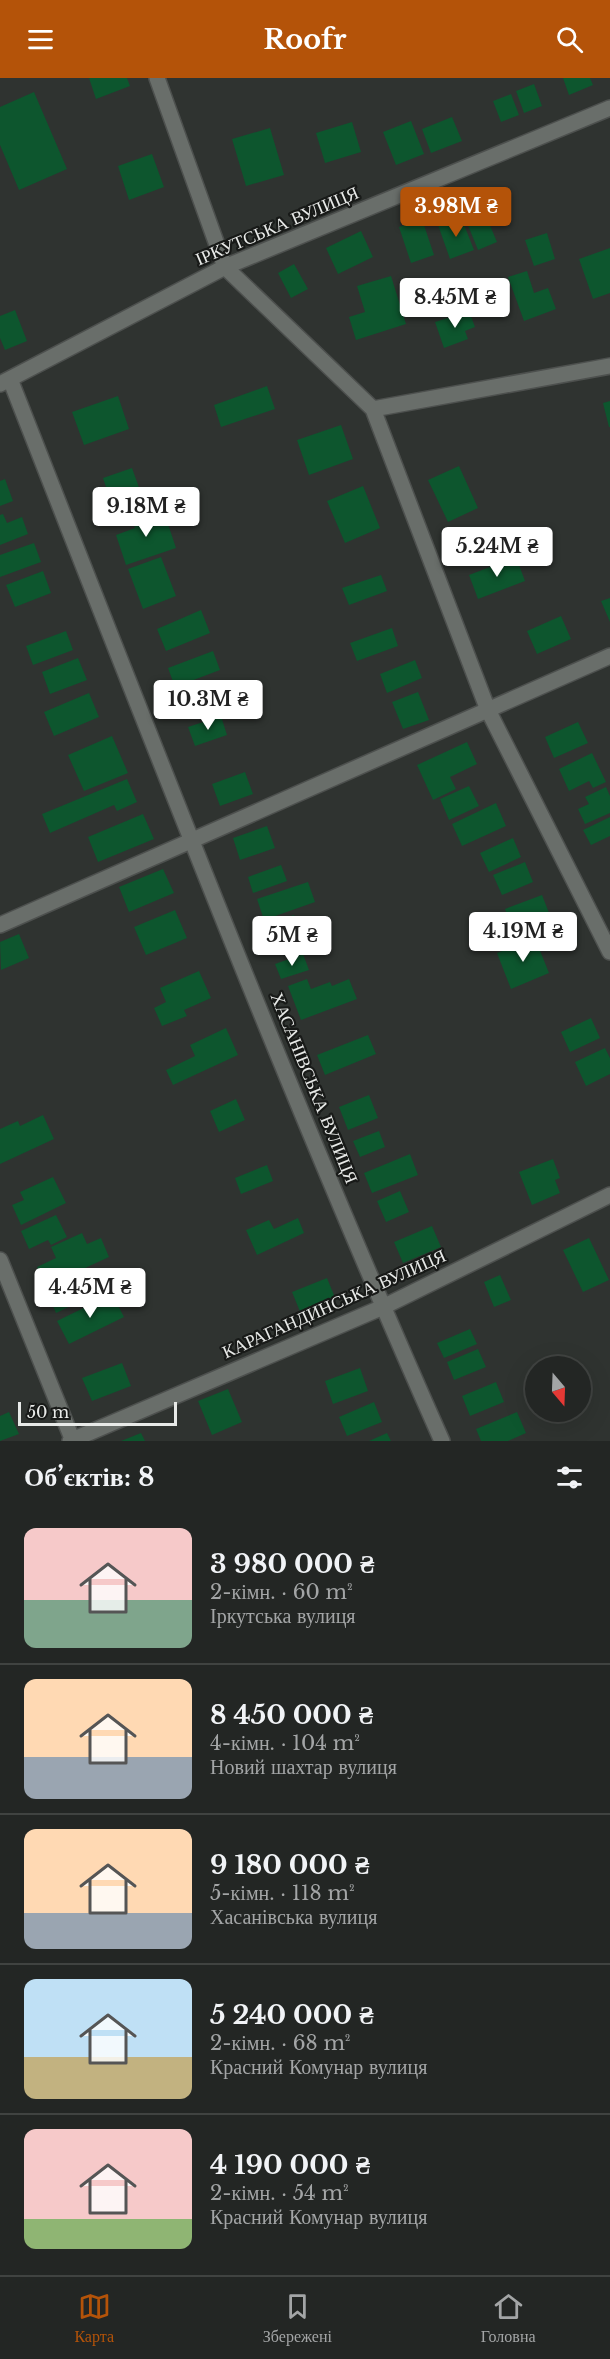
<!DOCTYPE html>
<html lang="uk">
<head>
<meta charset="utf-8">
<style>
	body { margin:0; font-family:"Libre Baskerville",serif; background:#2f3231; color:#f1f3f6; height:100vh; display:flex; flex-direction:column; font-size:22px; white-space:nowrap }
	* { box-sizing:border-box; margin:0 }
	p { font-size:20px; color:#a3a5a6 }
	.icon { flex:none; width:33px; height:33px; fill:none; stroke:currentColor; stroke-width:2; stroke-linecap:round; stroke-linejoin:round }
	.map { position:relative; height:1363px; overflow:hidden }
	.details { display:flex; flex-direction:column; background:#232624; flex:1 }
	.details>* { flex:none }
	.needle { width:39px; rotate:161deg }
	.fabs { position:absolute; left:525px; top:1278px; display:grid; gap:12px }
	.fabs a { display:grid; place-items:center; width:66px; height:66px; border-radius:50%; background:#232624; box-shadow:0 6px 24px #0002,0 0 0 2px #404341; font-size:30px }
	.scale { position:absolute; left:18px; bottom:15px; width:159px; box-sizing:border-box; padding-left:6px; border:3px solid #e8eae8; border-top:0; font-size:16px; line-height:21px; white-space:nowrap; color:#e8eae8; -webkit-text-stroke:4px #181a18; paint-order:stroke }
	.price { position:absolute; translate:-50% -51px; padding:0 14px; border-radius:6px; background:#fff; color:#222; font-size:20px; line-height:39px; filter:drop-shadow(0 2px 3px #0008) }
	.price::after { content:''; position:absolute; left:50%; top:36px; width:18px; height:14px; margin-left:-9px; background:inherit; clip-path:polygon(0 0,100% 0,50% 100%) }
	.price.current { background:#b45309; color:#fff }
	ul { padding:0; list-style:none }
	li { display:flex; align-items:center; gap:18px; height:150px; padding:0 24px }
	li+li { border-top:2px solid #404341 }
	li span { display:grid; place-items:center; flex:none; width:168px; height:120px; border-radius:12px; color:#555 }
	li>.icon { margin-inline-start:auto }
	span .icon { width:72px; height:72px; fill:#fffc; stroke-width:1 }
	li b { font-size:26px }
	h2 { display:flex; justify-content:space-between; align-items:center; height:72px; padding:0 24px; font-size:26px }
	header { display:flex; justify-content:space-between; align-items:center; height:78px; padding:0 24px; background:#b45309; color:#fff; font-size:27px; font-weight:700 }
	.dock { display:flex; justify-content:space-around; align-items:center; height:84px; border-top:2px solid #404341; background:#232624; font-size:16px; color:#a3a5a6 }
	.dock a { display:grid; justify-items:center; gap:3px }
	.dock .current { color:#b45309 }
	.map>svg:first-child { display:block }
	.building { fill:#0d562e }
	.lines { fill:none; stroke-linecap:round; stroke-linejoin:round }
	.street-casing { stroke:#4d504e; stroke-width:18 }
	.street { stroke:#696e6a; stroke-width:15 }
	.labels { text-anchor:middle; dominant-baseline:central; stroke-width:4.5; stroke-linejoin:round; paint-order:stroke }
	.street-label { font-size:18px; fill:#e8eae8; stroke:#181a18 }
</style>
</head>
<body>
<header><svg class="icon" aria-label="menu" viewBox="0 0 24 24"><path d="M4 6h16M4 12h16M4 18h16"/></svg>Roofr<svg class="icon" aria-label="search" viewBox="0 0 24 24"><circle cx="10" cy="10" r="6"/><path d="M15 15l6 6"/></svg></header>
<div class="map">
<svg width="610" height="1363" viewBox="0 0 610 1363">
	<rect width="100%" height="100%" fill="#2f3330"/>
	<path class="building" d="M89,0H127L130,8L96,21Z
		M563,0H590L593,7L569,17Z
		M534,6L542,28L524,35L516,13Z
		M34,14L67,91L19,112L0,67V29Z
		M511,16L519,37L501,44L493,23Z
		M452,39L462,63L431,75L422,51Z
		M411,43L424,76L396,87L383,54Z
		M352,44L361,74L325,85L316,55Z
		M270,50L284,97L246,108L232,61Z
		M152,76L164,109L129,122L118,88Z
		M484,133L497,164L478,172L465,140Z
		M461,139L474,172L450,181L438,147Z
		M422,141L434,177L411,185L399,149Z
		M361,153L373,179L338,196L326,170Z
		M547,155L555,181L534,188L525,162Z
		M610,170V215L593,221L579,181Z
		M294,186L308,211L291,220L278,195Z
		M527,193L534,215L548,210L556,231L524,243L508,199Z
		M391,198L406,246L356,262L349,239L365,234L357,208Z
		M15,232L27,263L5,272L0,260V238Z
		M469,233L475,249L465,253L468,261L444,270L435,244Z
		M267,308L275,331L221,349L214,327Z
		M118,318L129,351L84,367L72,334Z
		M610,323V349H609L603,325Z
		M341,347L353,381L309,397L297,362Z
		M459,388L478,430L448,444L428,402Z
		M132,390L141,415L104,428L98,412L106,409L103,400Z
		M5,401L13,423L0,428V403Z
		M363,408L380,450L345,465L327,423Z
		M163,431L176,470L126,487L116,457L135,450L132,442Z
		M3,436L7,445L22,439L28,456L0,467V437Z
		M497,451L505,469L464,486L457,468Z
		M34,465L41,484L0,499V477Z
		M161,479L176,518L143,531L128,491Z
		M516,479L525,503L478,521L469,497Z
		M43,493L51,515L15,529L6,507Z
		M381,497L387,513L349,527L342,510Z
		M610,520V544L601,523Z
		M201,532L210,555L166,573L157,551Z
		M561,538L571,561L537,576L527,553Z
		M392,550L398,568L357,583L350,565Z
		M66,553L73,572L33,587L26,568Z
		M213,573L220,592L175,609L168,590Z
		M78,580L87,602L50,616L42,594Z
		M415,582L422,600L387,615L380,596Z
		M418,614L429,642L403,651L392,624Z
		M89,615L99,639L54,658L44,634Z
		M221,638L227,657L195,668L188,649Z
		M578,644L588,665L554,680L545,659Z
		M112,658L128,695L84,713L68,677Z
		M467,664L477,686L450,699L456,711L433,722L417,687Z
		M592,675L606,704L593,710L589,703L569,713L559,691Z
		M245,694L253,716L220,728L212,706Z
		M127,701L137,724L117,733L114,727L50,755L42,736Z
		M469,708L479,728L449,742L440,721Z
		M606,709L610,718V735L585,746L578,731L589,726L585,719Z
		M496,725L506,748L462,768L452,746Z
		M143,736L154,761L98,784L88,759Z
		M610,739V758L591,767L583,752Z
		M267,748L275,770L240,782L233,760Z
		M513,760L521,779L489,794L480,775Z
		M525,784L533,804L502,817L493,797Z
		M281,787L287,803L253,815L248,799Z
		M163,791L174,815L129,834L119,809Z
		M308,804L315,824L264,842L257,821Z
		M542,817L551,840L513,854L505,831Z
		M175,832L187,860L146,877L134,849Z
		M294,837L298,851L310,847L315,863L276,876L268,853L281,849L279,842Z
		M19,856L29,880L1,892L0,864Z
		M535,860L549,895L511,911L497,875Z
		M303,876L309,892L281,901L275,886Z
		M199,893L211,920L184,932L187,938L162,948L154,930L166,924L160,910Z
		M307,901L311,911L330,904L332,908L349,901L357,921L301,942L288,908Z
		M591,940L600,960L570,974L561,954Z
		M226,950L238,977L173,1007L166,992L195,978L190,967Z
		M368,957L376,976L325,997L317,977Z
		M605,970L610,980V996L586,1008L575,984Z
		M369,1017L378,1040L348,1052L339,1029Z
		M236,1021L245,1042L219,1054L210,1033Z
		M43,1037L54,1061L0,1086V1051L18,1043L20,1048Z
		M379,1053L385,1069L360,1079L353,1063Z
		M410,1076L418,1097L372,1115L364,1095Z
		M553,1081L560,1100L555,1102L560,1115L532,1127L519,1094Z
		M267,1087L273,1103L241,1116L235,1100Z
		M53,1099L66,1125L21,1147L12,1127L24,1122L20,1114Z
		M400,1113L409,1134L386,1144L377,1123Z
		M56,1137L67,1159L51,1167L48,1162L29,1171L21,1153Z
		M298,1140L304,1155L257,1177L246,1152L269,1142L274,1151Z
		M432,1148L441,1169L403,1185L394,1164Z
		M82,1155L87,1166L101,1160L109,1179L46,1208L37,1189L56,1180L51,1169Z
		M589,1160L609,1202L583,1214L563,1172Z
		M500,1197L511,1222L494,1229L484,1204Z
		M327,1200L336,1222L301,1236L292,1214Z
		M70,1202L79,1224L56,1235L46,1212Z
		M112,1216L124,1239L69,1266L57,1243Z
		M470,1251L477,1266L444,1280L437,1265Z
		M478,1271L486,1289L454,1302L447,1284Z
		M122,1285L131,1308L92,1323L82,1300Z
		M360,1290L368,1313L333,1326L325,1303Z
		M496,1304L504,1324L470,1338L462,1318Z
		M228,1311L242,1344L212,1357L198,1323Z
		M374,1324L382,1344L347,1358L339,1339Z
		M9,1334L19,1356L0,1363V1338Z
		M517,1334L526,1355L508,1363H481L476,1351Z
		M141,1355L145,1363H121Z
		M387,1355L391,1363H369Z"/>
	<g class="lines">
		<g class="street-casing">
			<path id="street" d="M157,0L225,189L373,331L488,632L610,874
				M10,301C150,657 287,1014 442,1363
				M0,306L225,189L610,30
				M373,331L610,288
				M0,847L610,578
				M0,1182L73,1363
				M70,1363L383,1229L610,1117"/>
		</g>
		<use href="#street" class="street"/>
	</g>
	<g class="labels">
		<g class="street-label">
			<text transform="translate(277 148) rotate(-23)">ІРКУТСЬКА ВУЛИЦЯ</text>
			<text transform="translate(314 1010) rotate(68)">ХАСАНІВСЬКА ВУЛИЦЯ</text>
			<text transform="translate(334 1226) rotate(-24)">КАРАГАНДИНСЬКА ВУЛИЦЯ</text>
		</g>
	</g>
</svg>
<div class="fabs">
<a><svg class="needle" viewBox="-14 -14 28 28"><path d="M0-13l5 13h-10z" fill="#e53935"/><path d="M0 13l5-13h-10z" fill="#a3a5a6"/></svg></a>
</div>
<div class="scale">50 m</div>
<b class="price current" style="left:456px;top:160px">3.98M ₴</b>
<b class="price" style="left:455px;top:251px">8.45M ₴</b>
<b class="price" style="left:146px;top:460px">9.18M ₴</b>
<b class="price" style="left:497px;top:500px">5.24M ₴</b>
<b class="price" style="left:208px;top:653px">10.3M ₴</b>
<b class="price" style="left:523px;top:885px">4.19M ₴</b>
<b class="price" style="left:292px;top:889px">5M ₴</b>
<b class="price" style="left:90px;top:1241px">4.45M ₴</b>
</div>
<section class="details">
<h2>Об’єктів: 8<svg class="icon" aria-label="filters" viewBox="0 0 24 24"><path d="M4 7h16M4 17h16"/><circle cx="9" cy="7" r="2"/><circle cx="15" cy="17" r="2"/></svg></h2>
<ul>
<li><span style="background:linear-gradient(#f6c9c9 60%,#7fa58c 0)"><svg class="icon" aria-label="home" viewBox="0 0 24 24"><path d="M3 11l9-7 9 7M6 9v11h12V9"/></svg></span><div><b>3 980 000 ₴</b><p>2-кімн. · 60 m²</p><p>Іркутська вулиця</p></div></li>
<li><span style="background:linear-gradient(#ffd9b3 65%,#9aa5b1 0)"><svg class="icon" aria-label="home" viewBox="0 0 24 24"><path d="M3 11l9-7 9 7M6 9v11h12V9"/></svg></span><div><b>8 450 000 ₴</b><p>4-кімн. · 104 m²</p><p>Новий шахтар вулиця</p></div></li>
<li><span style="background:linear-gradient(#ffd9b3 70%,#9aa5b1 0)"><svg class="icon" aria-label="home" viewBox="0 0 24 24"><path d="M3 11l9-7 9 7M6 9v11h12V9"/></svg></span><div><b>9 180 000 ₴</b><p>5-кімн. · 118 m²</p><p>Хасанівська вулиця</p></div></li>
<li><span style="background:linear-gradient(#bfe0f5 65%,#c2b280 0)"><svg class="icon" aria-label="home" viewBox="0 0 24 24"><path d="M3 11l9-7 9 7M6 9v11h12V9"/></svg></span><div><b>5 240 000 ₴</b><p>2-кімн. · 68 m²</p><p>Красний Комунар вулиця</p></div></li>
<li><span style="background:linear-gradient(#f6c9c9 75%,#8fb573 0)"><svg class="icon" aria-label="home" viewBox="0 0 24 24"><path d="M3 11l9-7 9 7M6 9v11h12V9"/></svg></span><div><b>4 190 000 ₴</b><p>2-кімн. · 54 m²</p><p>Красний Комунар вулиця</p></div></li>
</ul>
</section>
<nav class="dock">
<a class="current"><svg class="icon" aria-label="map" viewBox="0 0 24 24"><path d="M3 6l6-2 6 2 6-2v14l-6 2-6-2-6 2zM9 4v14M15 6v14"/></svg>Карта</a>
<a><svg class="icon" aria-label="saved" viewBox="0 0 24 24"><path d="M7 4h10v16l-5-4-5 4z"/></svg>Збережені</a>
<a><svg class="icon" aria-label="home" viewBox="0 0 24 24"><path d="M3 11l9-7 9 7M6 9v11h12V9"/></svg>Головна</a>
</nav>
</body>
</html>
